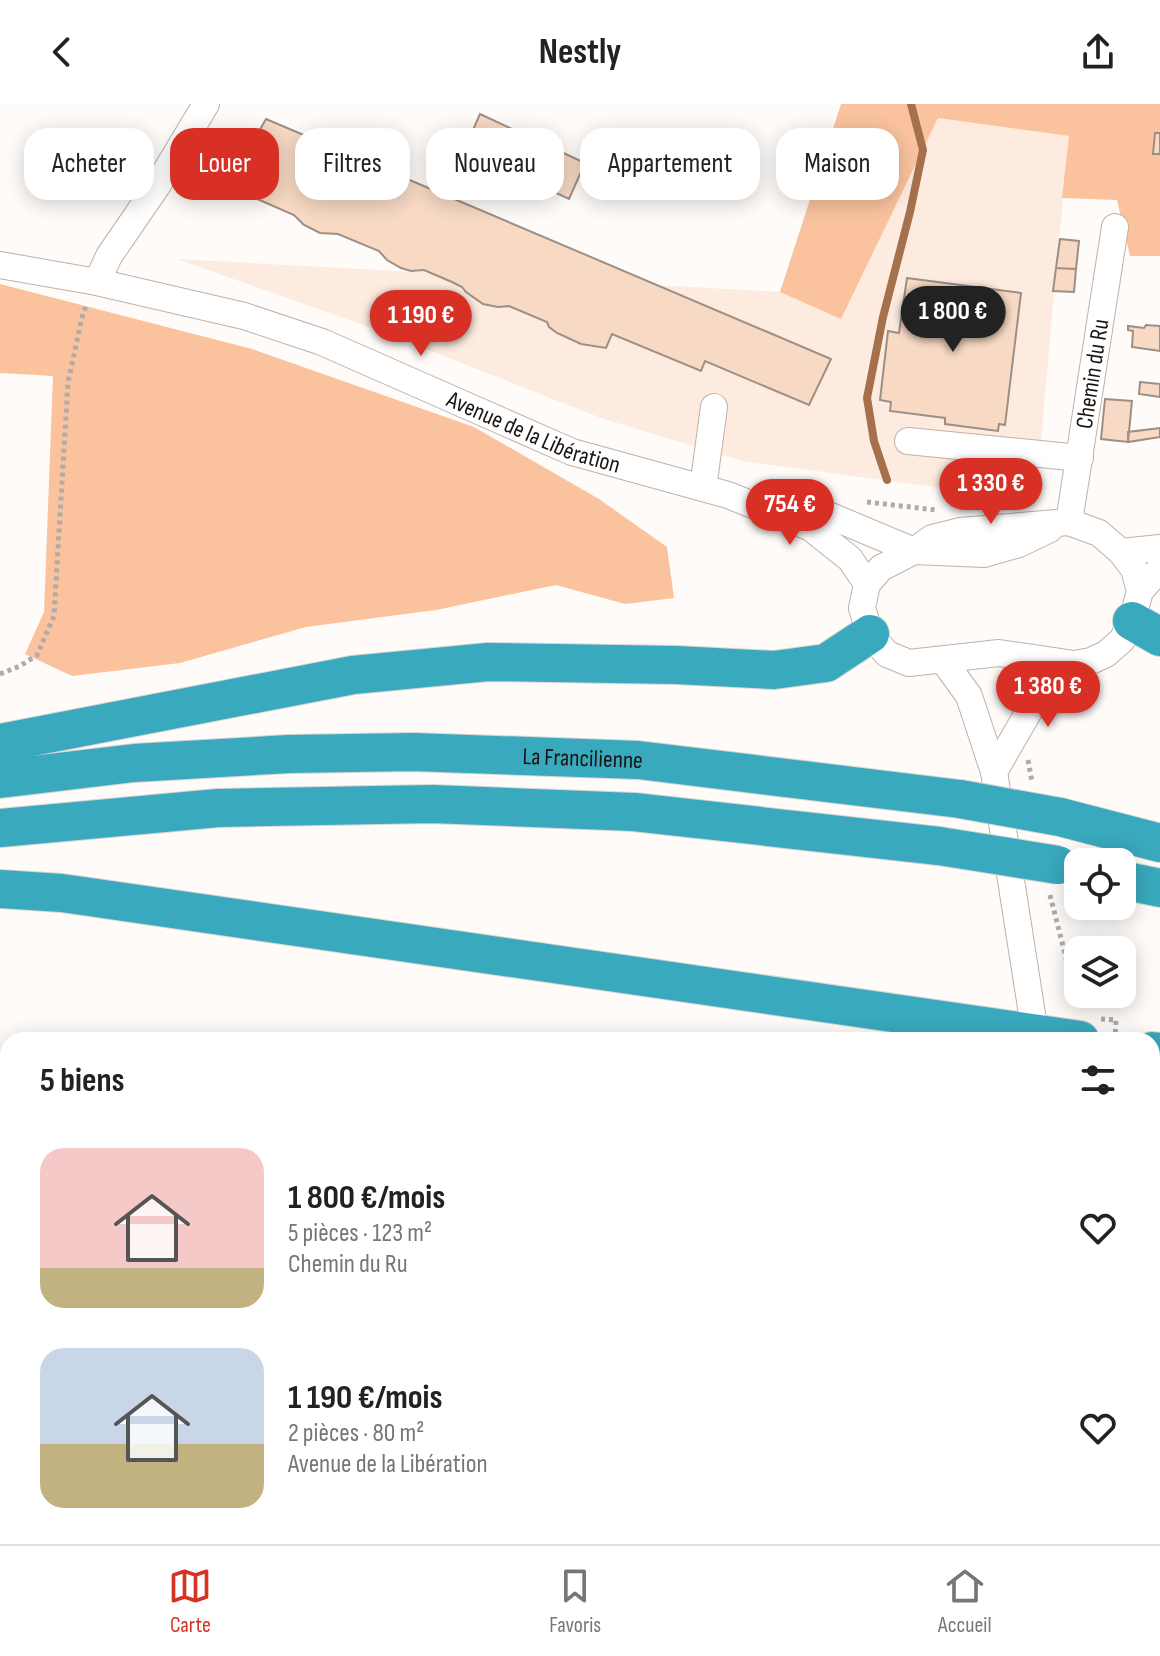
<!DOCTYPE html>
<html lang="fr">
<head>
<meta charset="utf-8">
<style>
	body { margin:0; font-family:"Sofia Sans Condensed",sans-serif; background:#f2f2f2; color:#222; height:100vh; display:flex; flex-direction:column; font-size:30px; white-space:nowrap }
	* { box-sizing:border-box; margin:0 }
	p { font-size:26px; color:#767676 }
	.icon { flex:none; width:44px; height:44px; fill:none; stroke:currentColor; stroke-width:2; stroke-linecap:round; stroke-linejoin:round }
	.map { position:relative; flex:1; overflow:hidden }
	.sheet { position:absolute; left:0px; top:928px; width:1160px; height:512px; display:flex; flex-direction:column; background:#fff; border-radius:24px 24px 0 0; box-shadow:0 4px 20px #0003 }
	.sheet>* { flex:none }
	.guide { position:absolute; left:24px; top:24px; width:1112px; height:72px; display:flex; gap:16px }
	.tools { position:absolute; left:1064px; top:744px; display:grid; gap:16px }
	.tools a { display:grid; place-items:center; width:72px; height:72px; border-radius:16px; background:#fff; box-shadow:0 4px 20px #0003; font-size:40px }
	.price { position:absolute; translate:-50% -68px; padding:0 18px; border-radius:28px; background:#d93025; color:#fff; font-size:26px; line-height:52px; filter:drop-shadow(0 2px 4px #0008) }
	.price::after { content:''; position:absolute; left:50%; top:48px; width:24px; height:18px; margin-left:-12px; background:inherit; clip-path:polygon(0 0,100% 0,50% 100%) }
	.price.current { background:#222; color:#fff }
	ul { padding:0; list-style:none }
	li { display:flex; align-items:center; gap:24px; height:200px; padding:0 40px }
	li span { display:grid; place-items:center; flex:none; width:224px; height:160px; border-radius:24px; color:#555 }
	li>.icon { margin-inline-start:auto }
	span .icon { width:96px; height:96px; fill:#fffc; stroke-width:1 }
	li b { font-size:34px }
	h2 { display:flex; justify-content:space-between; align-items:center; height:96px; padding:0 40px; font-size:34px }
	.chip { padding:0 28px; border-radius:24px; background:#fff; box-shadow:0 4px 20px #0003; font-size:28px; line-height:72px }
	.chip.current { background:#d93025; color:#fff }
	header { display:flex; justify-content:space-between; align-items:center; height:104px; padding:0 40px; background:#fff; font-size:36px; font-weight:700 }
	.menu { display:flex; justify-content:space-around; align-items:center; height:112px; border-top:2px solid #e0e0e0; background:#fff; font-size:22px; color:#767676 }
	.menu a { display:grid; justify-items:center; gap:4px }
	.menu .current { color:#d93025 }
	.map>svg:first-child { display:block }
	.built { fill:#fdebdf }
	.green { fill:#fac39e }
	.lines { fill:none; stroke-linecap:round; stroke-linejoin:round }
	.stream { stroke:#a5714d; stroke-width:8 }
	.building { fill:#f7d9c4; stroke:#9d8f86; stroke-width:2 }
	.minor-casing { stroke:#c0b1a8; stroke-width:28 }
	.highway-casing { stroke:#d6d5d4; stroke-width:40 }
	.path { stroke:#afaba9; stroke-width:5; stroke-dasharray:4 4; stroke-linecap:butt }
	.minor { stroke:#fff; stroke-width:26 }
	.highway { stroke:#39a9bd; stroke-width:38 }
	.highway-bridge-casing { stroke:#d6d5d4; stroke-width:40; stroke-linecap:butt }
	.highway-bridge { stroke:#39a9bd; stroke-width:38 }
	.labels { text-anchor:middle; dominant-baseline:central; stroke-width:8; stroke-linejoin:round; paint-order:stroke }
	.street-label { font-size:24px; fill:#1a1512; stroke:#fff }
</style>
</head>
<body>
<header><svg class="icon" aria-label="back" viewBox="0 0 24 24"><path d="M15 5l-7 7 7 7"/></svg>Nestly<svg class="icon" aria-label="share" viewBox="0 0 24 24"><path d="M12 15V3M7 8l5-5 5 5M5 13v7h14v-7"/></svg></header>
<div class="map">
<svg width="1160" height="1440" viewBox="0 0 1160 1440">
	<rect width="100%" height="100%" fill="#fefbf9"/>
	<path class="built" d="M938,14L1070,32L1056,164L1039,361L1030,391L987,390L742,357L601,314L383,228L177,155L780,188L841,214Z"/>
	<path class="green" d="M841,0H1160V152H1130L1117,96L1062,94L1069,32L938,14L841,215L780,188Z
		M0,180L252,245L474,323L599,395L667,443L674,494L625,500L556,481L436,506L306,523L180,559L72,572L25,550L44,508L53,272L0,269Z
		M1152,1006L1160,1007V1440H0V1169L8,1160V1432H1152Z"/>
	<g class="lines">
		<path class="stream" d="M887,376L874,337L867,294L883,213L910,108L923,46L911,0
			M986,1432V1440"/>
	</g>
	<path class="building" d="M480,10L585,59L569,95L464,46Z
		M266,15L831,255L809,301L705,257L701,267L612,230L606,244L581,240L557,229L549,223L547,218L509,202L498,203L483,200L466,188L462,183L452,178L424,166L411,167L401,164L387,156L379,147L338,130L320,129L304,121L294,111L255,94L242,95L225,87Z
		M1155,29H1160V50H1153Z
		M195,66L202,71L194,82L188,78Z
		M1060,135L1079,137L1076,165L1056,164Z
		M1056,164L1076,165L1074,188L1053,187Z
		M907,174L1021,189L1005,321L999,320L998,327L945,320V314L890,307L891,298L880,296L888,227L899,229Z
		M1146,221L1160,222V247L1132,243L1133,227L1128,226V222L1144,224Z
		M1140,278L1160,280V293L1139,290Z
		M1105,295L1132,297L1128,338L1101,335Z
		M1160,324V333L1128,338V328Z"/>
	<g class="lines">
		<g class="minor-casing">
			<g id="minor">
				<path id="s1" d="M0,161L97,178L244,212L322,238L572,348L728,391L811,424L850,455L867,480"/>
				<path d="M97,178L109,152L157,82L206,0"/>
				<path d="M908,337L1080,354"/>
				<path d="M703,384L714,303"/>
				<path d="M764,395L802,400L914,447L984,450L1019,440L1050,425"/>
				<path d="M1069,418L1099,429L1121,448L1134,465L1140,487L1132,517L1122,536L1106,550L1091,557L1074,560L999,549L909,559L887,550L870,530L862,504L867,480L881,464L914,447L932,434L960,427Z"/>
				<path id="s2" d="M1069,418L1115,123"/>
				<path d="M1121,448L1160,444"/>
				<path d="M1140,487L1160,465"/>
				<path d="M943,556L969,592L994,668L1035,929"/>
				<path d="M994,668L1032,602L1074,560"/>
			</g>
		</g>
		<g class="highway-casing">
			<g id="highway">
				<path d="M1132,517L1160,533"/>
				<path d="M0,639L353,571L488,558L676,561L774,566L826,559L870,530"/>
				<path id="s3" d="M0,675L134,659L289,650L413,648L638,656L960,695"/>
				<path d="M1060,713L1160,739"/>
				<path d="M0,724L218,704L432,700L634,708L939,742"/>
				<path d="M1122,776L1160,784"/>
				<path d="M0,785L62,789L1080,936"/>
				<path d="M1152,947L1160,948"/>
			</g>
		</g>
		<path class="path" d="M867,398L936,406
			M0,570L20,562L37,551L54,512L68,278L83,209L87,200
			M1028,656L1032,678
			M1050,791L1079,905
			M1101,915L1116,916L1115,936
			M0,959L8,955
			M0,1163L8,1153
			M554,1440L558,1432
			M798,1440L799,1432
			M874,1440L877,1432"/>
		<use href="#minor" class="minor"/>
		<use href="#highway" class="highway"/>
		<g class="highway-bridge-casing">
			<path id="highway-bridge" d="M960,695L1060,713
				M939,742L1058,761"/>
		</g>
		<use href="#highway-bridge" class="highway-bridge"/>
	</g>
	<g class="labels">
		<g class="street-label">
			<text stroke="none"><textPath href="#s2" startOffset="150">Chemin du Ru</textPath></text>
			<text stroke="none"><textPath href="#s1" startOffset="562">Avenue de la Libération</textPath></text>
			<text stroke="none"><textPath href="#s3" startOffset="584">La Francilienne</textPath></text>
		</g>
	</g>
</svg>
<div class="tools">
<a><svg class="icon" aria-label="locate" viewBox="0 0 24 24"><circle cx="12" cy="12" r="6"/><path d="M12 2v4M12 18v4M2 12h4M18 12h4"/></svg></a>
<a><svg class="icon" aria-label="layers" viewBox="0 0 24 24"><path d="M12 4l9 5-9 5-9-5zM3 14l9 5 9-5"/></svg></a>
</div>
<b class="price current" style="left:953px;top:250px">1 800 €</b>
<b class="price" style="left:421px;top:254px">1 190 €</b>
<b class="price" style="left:991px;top:422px">1 330 €</b>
<b class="price" style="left:790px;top:443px">754 €</b>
<b class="price" style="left:1048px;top:625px">1 380 €</b>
<div class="guide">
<a class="chip">Acheter</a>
<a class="chip current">Louer</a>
<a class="chip">Filtres</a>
<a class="chip">Nouveau</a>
<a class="chip">Appartement</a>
<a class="chip">Maison</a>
</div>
<section class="sheet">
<h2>5 biens<svg class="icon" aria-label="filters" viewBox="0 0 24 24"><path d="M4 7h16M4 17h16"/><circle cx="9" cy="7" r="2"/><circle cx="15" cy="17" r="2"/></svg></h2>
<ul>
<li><span style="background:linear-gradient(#f6c9c9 75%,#c2b280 0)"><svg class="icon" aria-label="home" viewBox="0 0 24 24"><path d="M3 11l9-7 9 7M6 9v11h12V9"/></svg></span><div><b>1 800 €/mois</b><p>5 pièces · 123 m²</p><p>Chemin du Ru</p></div><svg class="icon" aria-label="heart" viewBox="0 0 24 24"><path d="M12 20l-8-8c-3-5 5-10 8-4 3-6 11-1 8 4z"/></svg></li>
<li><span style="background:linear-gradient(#c9d6e8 60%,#c2b280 0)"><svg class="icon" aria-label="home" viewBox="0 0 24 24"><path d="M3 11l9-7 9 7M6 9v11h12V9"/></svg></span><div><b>1 190 €/mois</b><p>2 pièces · 80 m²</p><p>Avenue de la Libération</p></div><svg class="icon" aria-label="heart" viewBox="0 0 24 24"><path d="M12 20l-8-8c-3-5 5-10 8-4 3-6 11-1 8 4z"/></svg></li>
</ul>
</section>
</div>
<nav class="menu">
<a class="current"><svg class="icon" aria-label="map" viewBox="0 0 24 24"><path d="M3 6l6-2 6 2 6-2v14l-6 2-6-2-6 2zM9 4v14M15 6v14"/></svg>Carte</a>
<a><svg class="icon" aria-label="saved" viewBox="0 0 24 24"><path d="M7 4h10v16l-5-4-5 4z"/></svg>Favoris</a>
<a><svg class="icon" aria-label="home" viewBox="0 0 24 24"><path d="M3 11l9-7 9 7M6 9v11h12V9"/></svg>Accueil</a>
</nav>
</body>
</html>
